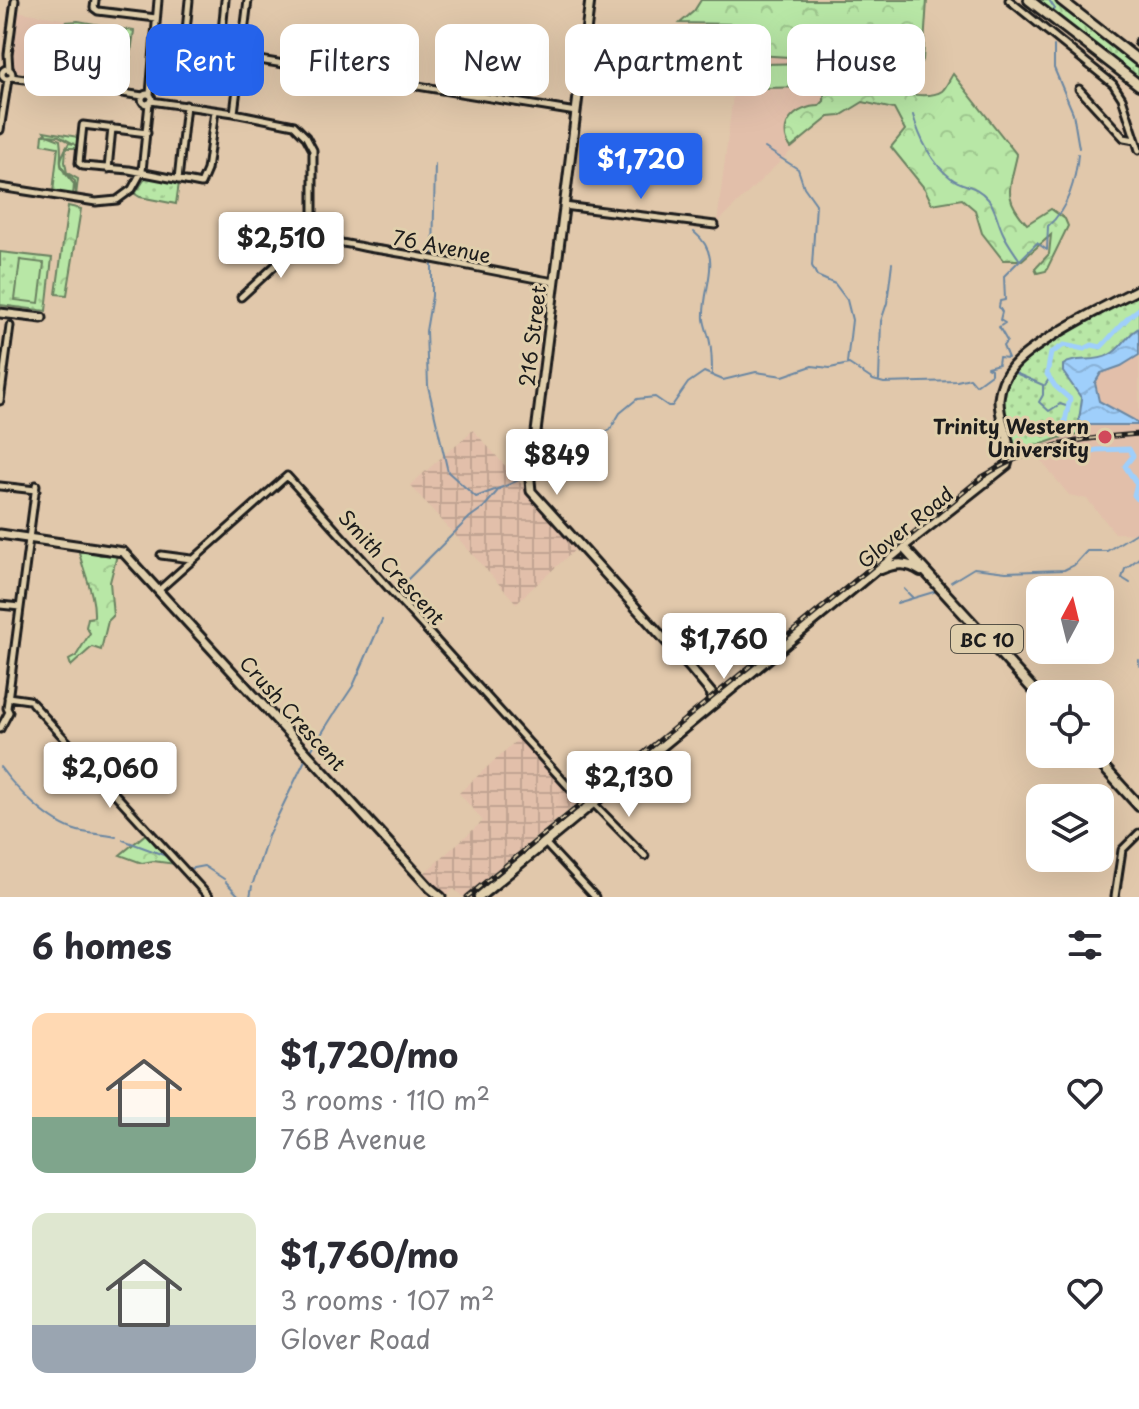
<!DOCTYPE html>
<html lang="en">
<head>
<meta charset="utf-8">
<style>
	body { margin:0; font-family:"Playpen Sans",sans-serif; background:#f2f2f3; color:#2b2b33; height:100vh; display:flex; flex-direction:column; font-size:30px; white-space:nowrap }
	* { box-sizing:border-box; margin:0 }
	p { font-size:26px; color:#7c7c81 }
	.icon { flex:none; width:44px; height:44px; fill:none; stroke:currentColor; stroke-width:2; stroke-linecap:round; stroke-linejoin:round }
	.map { position:relative; height:897px; overflow:hidden }
	.panel { display:flex; flex-direction:column; background:#fff; flex:1 }
	.panel>* { flex:none }
	.top-card { position:absolute; left:24px; top:24px; width:1092px; height:72px; display:flex; gap:16px }
	.needle { width:52px; rotate:7deg }
	.controls { position:absolute; left:1026px; top:576px; display:grid; gap:16px }
	.controls a { display:grid; place-items:center; width:88px; height:88px; border-radius:16px; background:#fff; box-shadow:0 8px 32px #0002; font-size:40px }
	.price { position:absolute; translate:-50% -68px; padding:0 18px; border-radius:8px; background:#fff; color:#222; font-size:26px; line-height:52px; filter:drop-shadow(0 2px 4px #0008) }
	.price::after { content:''; position:absolute; left:50%; top:48px; width:24px; height:18px; margin-left:-12px; background:inherit; clip-path:polygon(0 0,100% 0,50% 100%) }
	.price.selected { background:#2563eb; color:#fff }
	ul { padding:0; list-style:none }
	li { display:flex; align-items:center; gap:24px; height:200px; padding:0 32px }
	li span { display:grid; place-items:center; flex:none; width:224px; height:160px; border-radius:16px; color:#555 }
	li>.icon { margin-inline-start:auto }
	span .icon { width:96px; height:96px; fill:#fffc; stroke-width:1 }
	li b { font-size:34px }
	h2 { display:flex; justify-content:space-between; align-items:center; height:96px; padding:0 32px; font-size:34px }
	.pill { padding:0 28px; border-radius:16px; background:#fff; box-shadow:0 8px 32px #0002; font-size:28px; line-height:72px }
	.pill.selected { background:#2563eb; color:#fff }
	.map>svg:first-child { display:block }
	.built { fill:#e2bfaa }
	.industrial { fill:url(#industrial-grid) }
	.grass { fill:url(#grass-tufts); stroke:#6a8261; stroke-width:2 }
	.forest { fill:url(#forest-crowns); stroke:#6a8261; stroke-width:2 }
	.park { fill:url(#park-dots); stroke:#6a8261; stroke-width:2 }
	.garden { fill:#b8e7a6; stroke:#6a8261; stroke-width:2 }
	.water { fill:url(#water-waves); stroke:#6b87a2; stroke-width:2 }
	.lines { fill:none; stroke-linecap:round; stroke-linejoin:round }
	.stream { stroke:#6b87a2; stroke-width:2 }
	.river { stroke:#9fcffb; stroke-width:5 }
	.minor-casing { stroke:#1c1c1c; stroke-width:11 }
	.major-casing { stroke:#1c1c1c; stroke-width:13 }
	.highway-casing { stroke:#1c1c1c; stroke-width:14 }
	.minor { stroke:#e0cfac; stroke-width:5 }
	.major { stroke:#e0cfac; stroke-width:7 }
	.highway { stroke:#e0cfac; stroke-width:8 }
	.rail-casing { stroke:#1c1c1c; stroke-width:5 }
	.rail { stroke:#e0cfac; stroke-width:2; stroke-dasharray:6; stroke-linecap:butt }
	.poi-dot { fill:#d1495b; stroke:#e0cfac; stroke-width:3 }
	.labels { text-anchor:middle; dominant-baseline:central; stroke-width:6; stroke-linejoin:round; paint-order:stroke }
	.shield { fill:#e0cfac; stroke:#575247; stroke-width:2 }
	.shield-label { font-size:18px; font-weight:bold; fill:#1c1c1c }
	.street-label { font-size:20px; fill:#1c1c1c; stroke:#e0cfac }
	.poi-label { font-size:20px; font-weight:bold; fill:#1c1c1c; stroke:#e0cfac; text-anchor:end }
</style>
</head>
<body>
<div class="map">
<svg width="1139" height="897" viewBox="0 0 1139 897">
	<defs>
		<pattern id="industrial-grid" width="8" height="8" patternUnits="userSpaceOnUse" patternTransform="scale(2)"><rect width="8" height="8" fill="#e2bfaa"/><path d="M0 4h8M4 0v8" fill="none" stroke="#c1a492"/></pattern>
		<pattern id="grass-tufts" width="24" height="20" patternUnits="userSpaceOnUse" patternTransform="scale(2)"><rect width="24" height="20" fill="#b8e7a6"/><path d="M3 7l-1-3M5 7V3M7 7l1-3M15 17l-1-3M17 17v-4M19 17l1-3" fill="none" stroke="#9ec68e"/></pattern>
		<pattern id="forest-crowns" width="20" height="18" patternUnits="userSpaceOnUse" patternTransform="scale(2)"><rect width="20" height="18" fill="#b8e7a6"/><path d="M2 6a3 3 0 1 1 6 0M12 15a3 3 0 1 1 6 0" fill="none" stroke="#9ec68e"/></pattern>
		<pattern id="park-dots" width="8" height="8" patternUnits="userSpaceOnUse" patternTransform="scale(2)"><rect width="8" height="8" fill="#b8e7a6"/><path d="M2 2h.1M6 6h.1" fill="none" stroke="#9ec68e" stroke-width="1.8" stroke-linecap="round"/></pattern>
		<pattern id="water-waves" width="16" height="10" patternUnits="userSpaceOnUse" patternTransform="scale(2)"><rect width="16" height="10" fill="#9fcffb"/><path d="M0 5q4-4 8 0t8 0" fill="none" stroke="#88b1d7"/></pattern>
	</defs>
	<rect width="100%" height="100%" fill="#e1c8ab"/>
	<filter id="ink" filterUnits="userSpaceOnUse"><feTurbulence type="fractalNoise" baseFrequency=".0125" numOctaves="2"/><feDisplacementMap in="SourceGraphic" scale="16" xChannelSelector="R" yChannelSelector="G"/><feConvolveMatrix kernelMatrix="1 2 1 2 8 2 1 2 1" color-interpolation-filters="sRGB"/></filter>
	<g filter="url(#ink)">
		<path class="built" d="M17,11L72,21L63,80L12,70Z
			M741,27L873,71L717,223L739,48Z
			M1139,336V534L1115,533L1087,499L1069,495L1041,461L1017,453L1055,439L1085,434L1084,379Z"/>
		<path class="industrial" d="M473,430L578,547L516,603L410,485Z
			M520,737L578,802L463,897L454,889L445,897L422,875L483,821L459,793Z"/>
		<path class="grass" d="M1037,0H1055L1139,66V80Z"/>
		<path class="forest" d="M701,0H927L923,60L911,73L893,71L872,77L870,84C885,91 928,101 942,91C946,88 950,78 953,74L1017,155C1010,188 1002,197 1027,224L1051,209L1065,219L1068,226L1046,271L1037,273L1035,269L1049,254L1051,235L1022,260H1003L982,233L975,210L962,199L932,204L925,189L891,147L905,130L894,109L863,102L840,116L829,117L791,148C775,125 797,106 819,106L824,101V94L816,87L817,77L814,65L789,57L743,54L746,34L735,24L680,23L694,11Z
			M44,131L78,137L77,145H75L77,148H66L65,162L67,173L78,179L76,196L75,181C56,167 59,159 69,143L74,144L59,136L47,135L60,140C64,167 53,160 74,184L73,196L53,192L58,147L42,144L43,135L46,134Z
			M68,206L81,209L67,295L56,294Z
			M92,551L100,555H117L110,582L113,616L108,621L101,650L92,647L71,666L69,660L76,656L90,633L86,627L88,618L94,617C95,594 84,574 79,552Z
			M147,833L175,864L153,861L142,863L120,855Z"/>
		<path class="park" d="M78,21L134,31L126,88L63,80L68,50L62,48L63,41H69L71,30L65,29L66,22Z
			M146,177L179,183L176,204L140,197L135,194Z
			M0,252L52,258L46,311L0,305Z
			M1139,294V336L1084,379L1085,434L1059,438L1017,453C1013,436 1002,417 1004,400C1008,348 1098,315 1139,294Z"/>
		<path class="garden" d="M74,27L102,33L97,74L69,70L73,41L70,39Z
			M104,34L131,38L126,79L98,75Z
			M809,63L811,87L764,88V64Z
			M20,260L44,263L39,303L15,300Z"/>
		<path class="water" d="M1139,328V355L1121,366L1101,373L1095,383L1099,401L1134,420L1139,425H1083L1079,420L1082,399L1063,372V365C1075,356 1095,363 1109,355C1122,349 1127,334 1139,328Z"/>
		<g class="lines">
			<path class="stream" d="M1049,0L1055,9L1051,12
				M1054,46V68L1073,113L1079,148
				M913,115C919,137 932,164 951,178C965,188 974,183 988,199C996,208 997,221 1003,233C1007,242 1013,250 1019,259
				M765,148L798,169L804,187L816,204L812,266L817,276L835,284L847,300L852,320L847,363
				M694,232C725,257 702,286 704,319C705,327 709,335 710,343C712,353 712,364 712,374
				M433,255L435,164
				M432,264V296L426,331L428,386L448,472L476,497C493,490 511,485 527,476
				M998,364L999,357L1008,358L1003,346L1007,341L999,327L1005,323L1000,320L1002,312L999,307L1000,301L1005,300L1004,276L1037,243L1047,250L1048,226C1068,209 1076,179 1078,154
				M1013,372L1043,385V395L1039,402L1049,411L1060,404L1069,407
				M879,380L881,321L887,303L892,263
				M1045,385L1049,379
				M535,471L568,448L610,430L620,413L637,399L655,397L668,406H672L688,383L704,372L723,380L756,372L783,376L812,366L830,368L849,364L873,380L884,383L957,381L970,378L976,385L991,374V369L987,367L999,364
				M408,579L470,517L484,507L500,488
				M951,582L974,568L1006,572L1064,570L1074,565L1087,551H1107L1139,531
				M1130,583L1122,578L1125,569L1139,558
				M904,589L912,597
				M897,603L937,591
				M1139,660V666
				M335,713L353,686L382,620
				M310,752L334,714
				M0,767C17,790 50,824 78,831C90,834 103,834 116,837
				M123,840L169,857
				M178,859L188,869L204,866L224,879
				M226,882L240,897
				M253,883L268,836L306,758
				M250,897L252,886"/>
			<path class="river" d="M1071,434L1065,421L1070,399L1055,386L1047,374L1051,353L1064,345L1084,349L1092,345L1101,347C1115,333 1123,320 1139,309
				M1075,446L1082,455L1096,450L1129,449L1133,456L1125,466L1137,484L1134,495L1139,501"/>
			<g class="minor-casing">
				<path id="minor" d="M95,0L94,8L98,11L156,18
					M189,0L182,72L213,80L218,75L225,0
					M1009,0L1113,84L1122,98L1139,150
					M1138,42L1139,43
					M241,57L576,112
					M2 74a5 5 0 1 1 10 0a5 5 0 1 1-10 0Z
					M9,70L8,54L15,0
					M11,77L143,96
					M1079,89L1124,138L1135,140
					M150,94L158,0
					M142 99a5 5 0 1 1 10 0a5 5 0 1 1-10 0Z
					M151,101L234,113L294,125L306,137L313,150V215L306,237L241,297
					M234,113L248,0
					M0,130L8,79
					M147,133L83,125L79,163L83,166L129,170L201,184L207,170L215,111
					M108,169L112,128
					M178,180L186,105
					M0,187L96,202L117,200L132,189L142,171L149,103
					M564,206L715,225
					M312,224L322,241
					M301,243C325,237 351,245 374,249C435,258 494,272 555,282
					M0,401L10,326
					M0,486L36,490
					M161,555L191,559
					M159,590L287,476L587,807
					M0,605L20,607
					M8,697L29,700
					M32,703L209,897
					M0,729L9,712L7,708L36,485
					M593,803L645,856
					M545,843L595,897
					M1115,897L1122,850L1139,833"/>
			</g>
			<g class="major-casing">
				<path id="major" d="M590,0L530,480L531,491L692,670L712,694L711,704
					M0,313L42,318
					M0,534L123,552L430,888L441,897
					M903,547L1007,465C1015,441 998,423 999,399C1000,387 1005,375 1013,366C1035,341 1107,305 1139,289"/>
			</g>
			<g class="highway-casing">
				<path id="highway" d="M1029,0L1139,85
					M1061,0L1139,61
					M881,569C896,563 907,562 921,571
					M1092,754L1139,806
					M479,897L903,547L1040,697"/>
			</g>
			<use href="#minor" class="minor"/>
			<use href="#major" class="major"/>
			<use href="#highway" class="highway"/>
			<g class="rail-casing">
				<path id="rail" d="M467,897L982,477C1034,445 1079,438 1139,434"/>
			</g>
			<use href="#rail" class="rail"/>
		</g>
	</g>
	<circle class="poi-dot" cx="1105" cy="437" r="8"/>
	<g class="labels">
		<rect class="shield" x="951" y="625" width="72" height="28" rx="6"/>
		<g class="shield-label">
			<text x="987" y="639">BC 10</text>
		</g>
		<g class="street-label">
			<text transform="translate(442 246) rotate(11)">76 Avenue</text>
			<text transform="translate(532 336) rotate(-83)">216 Street</text>
			<text transform="translate(905 527) rotate(-39)">Glover Road</text>
			<text transform="translate(392 567) rotate(48)">Smith Crescent</text>
			<text transform="translate(293 713) rotate(48)">Crush Crescent</text>
		</g>
		<g class="poi-label">
			<text x="1089" y="426">Trinity Western<tspan x="1089" dy="23">University</tspan></text>
		</g>
	</g>
</svg>
<div class="controls">
<a><svg class="needle" viewBox="-14 -14 28 28"><path d="M0-13l5 13h-10z" fill="#e53935"/><path d="M0 13l5-13h-10z" fill="#7c7c81"/></svg></a>
<a><svg class="icon" aria-label="locate" viewBox="0 0 24 24"><circle cx="12" cy="12" r="6"/><path d="M12 2v4M12 18v4M2 12h4M18 12h4"/></svg></a>
<a><svg class="icon" aria-label="layers" viewBox="0 0 24 24"><path d="M12 4l9 5-9 5-9-5zM3 14l9 5 9-5"/></svg></a>
</div>
<b class="price selected" style="left:641px;top:201px">$1,720</b>
<b class="price" style="left:281px;top:280px">$2,510</b>
<b class="price" style="left:557px;top:497px">$849</b>
<b class="price" style="left:724px;top:681px">$1,760</b>
<b class="price" style="left:110px;top:810px">$2,060</b>
<b class="price" style="left:629px;top:819px">$2,130</b>
<div class="top-card">
<a class="pill">Buy</a>
<a class="pill selected">Rent</a>
<a class="pill">Filters</a>
<a class="pill">New</a>
<a class="pill">Apartment</a>
<a class="pill">House</a>
</div>
</div>
<section class="panel">
<h2>6 homes<svg class="icon" aria-label="filters" viewBox="0 0 24 24"><path d="M4 7h16M4 17h16"/><circle cx="9" cy="7" r="2"/><circle cx="15" cy="17" r="2"/></svg></h2>
<ul>
<li><span style="background:linear-gradient(#ffd9b3 65%,#7fa58c 0)"><svg class="icon" aria-label="home" viewBox="0 0 24 24"><path d="M3 11l9-7 9 7M6 9v11h12V9"/></svg></span><div><b>$1,720/mo</b><p>3 rooms · 110 m²</p><p>76B Avenue</p></div><svg class="icon" aria-label="heart" viewBox="0 0 24 24"><path d="M12 20l-8-8c-3-5 5-10 8-4 3-6 11-1 8 4z"/></svg></li>
<li><span style="background:linear-gradient(#dfe7d0 70%,#9aa5b1 0)"><svg class="icon" aria-label="home" viewBox="0 0 24 24"><path d="M3 11l9-7 9 7M6 9v11h12V9"/></svg></span><div><b>$1,760/mo</b><p>3 rooms · 107 m²</p><p>Glover Road</p></div><svg class="icon" aria-label="heart" viewBox="0 0 24 24"><path d="M12 20l-8-8c-3-5 5-10 8-4 3-6 11-1 8 4z"/></svg></li>
</ul>
</section>
</body>
</html>
